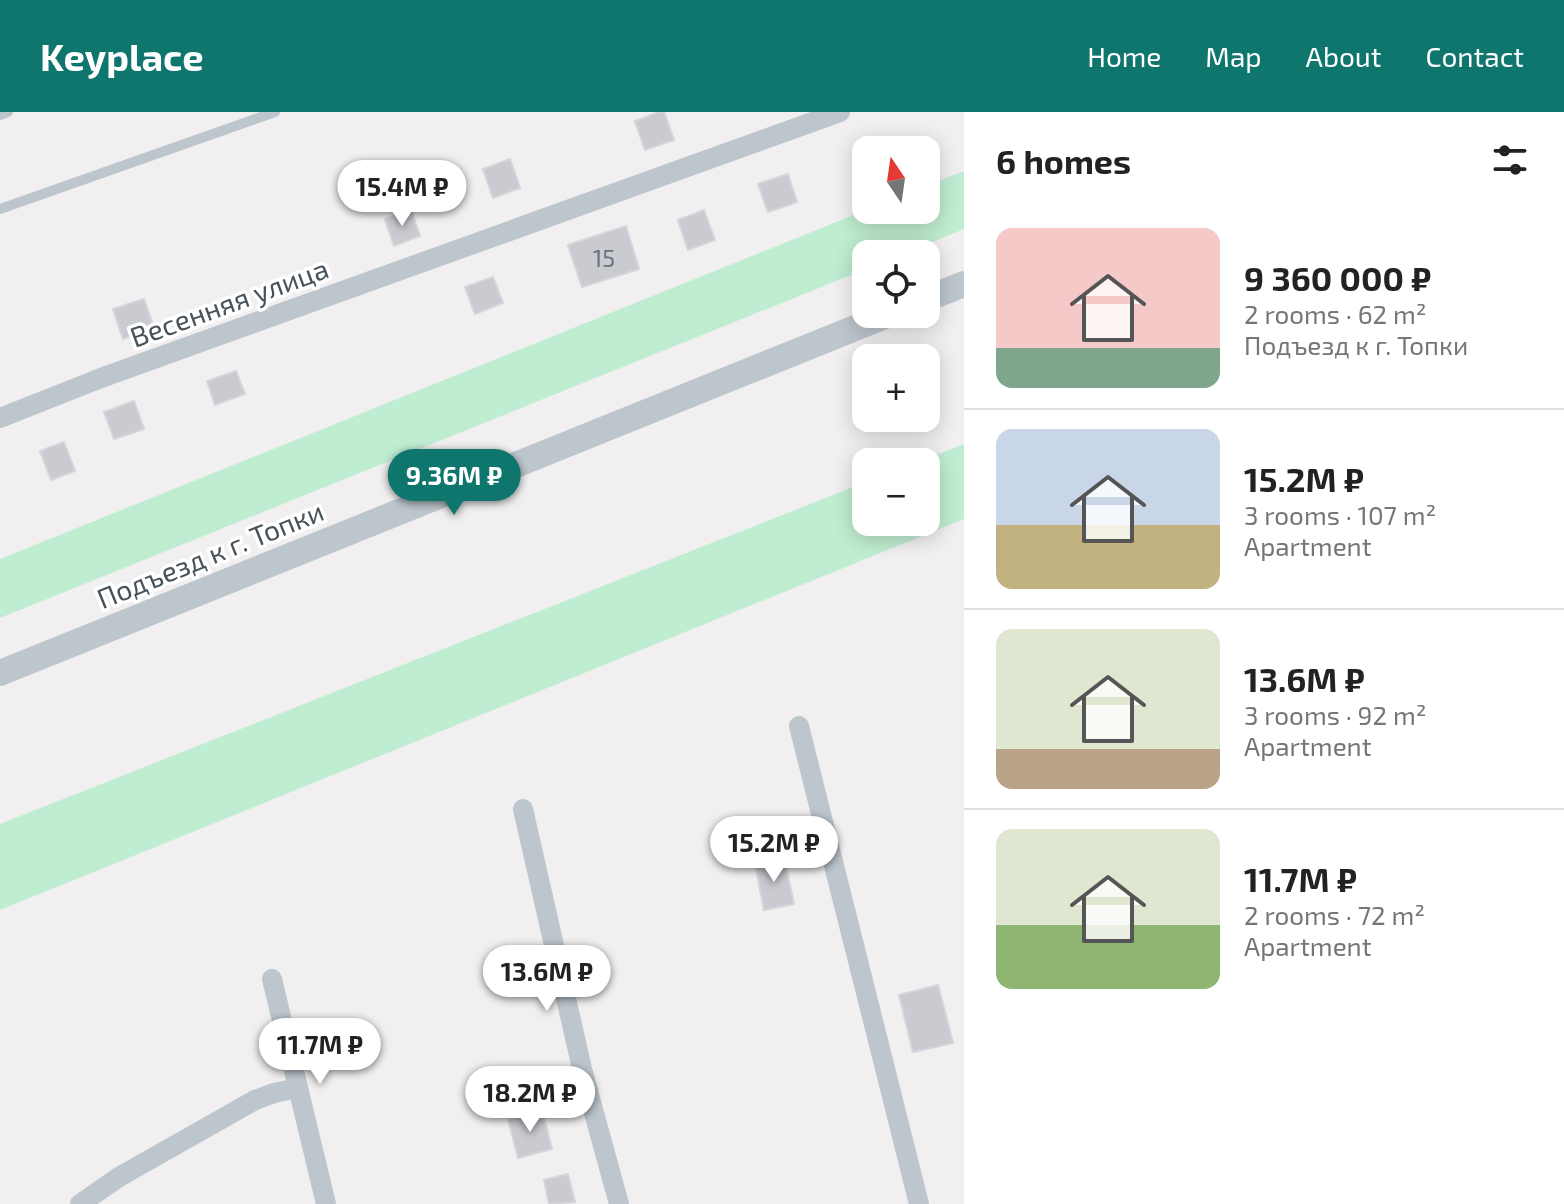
<!DOCTYPE html>
<html lang="en">
<head>
<meta charset="utf-8">
<style>
	body { margin:0; font-family:"Exo 2",sans-serif; background:#f2f2f2; color:#222; height:100vh; display:flex; flex-direction:column; font-size:30px; white-space:nowrap }
	* { box-sizing:border-box; margin:0 }
	p { font-size:26px; color:#767676 }
	.icon { flex:none; width:44px; height:44px; fill:none; stroke:currentColor; stroke-width:2; stroke-linecap:round; stroke-linejoin:round }
	.map { position:relative; flex:1; overflow:hidden }
	.panel { display:flex; flex-direction:column; background:#fff; width:600px }
	.panel>* { flex:none }
	.needle { width:52px; rotate:347deg }
	.tools { position:absolute; left:852px; top:24px; display:grid; gap:16px }
	.tools a { display:grid; place-items:center; width:88px; height:88px; border-radius:16px; background:#fff; box-shadow:0 4px 20px #0003; font-size:40px }
	.price { position:absolute; translate:-50% -68px; padding:0 18px; border-radius:28px; background:#fff; color:#222; font-size:26px; line-height:52px; filter:drop-shadow(0 2px 4px #0008) }
	.price::after { content:''; position:absolute; left:50%; top:48px; width:24px; height:18px; margin-left:-12px; background:inherit; clip-path:polygon(0 0,100% 0,50% 100%) }
	.price.on { background:#0f766e; color:#fff }
	ul { padding:0; list-style:none }
	li { display:flex; align-items:center; gap:24px; height:200px; padding:0 32px }
	li+li { border-top:2px solid #e0e0e0 }
	li span { display:grid; place-items:center; flex:none; width:224px; height:160px; border-radius:16px; color:#555 }
	li>.icon { margin-inline-start:auto }
	span .icon { width:96px; height:96px; fill:#fffc; stroke-width:1 }
	li b { font-size:34px }
	h2 { display:flex; justify-content:space-between; align-items:center; height:96px; padding:0 32px; font-size:34px }
	header { display:flex; align-items:center; gap:48px; box-sizing:border-box; height:112px; padding:0 40px; background:#0f766e; color:#fff }
	header strong { font-size:38px }
	nav { display:flex; gap:44px; margin-inline-start:auto; font-size:28px }
	main { display:flex; flex:1; min-height:0 }
	.map>svg:first-child { display:block }
	.green { fill:#bfedd1 }
	.building { fill:#c9cbd1; stroke:#d3d5da; stroke-width:2 }
	.lines { fill:none; stroke-linecap:round; stroke-linejoin:round }
	.service { stroke:#bdc6cd; stroke-width:10 }
	.minor { stroke:#bdc6cd; stroke-width:20 }
	.tertiary { stroke:#bdc6cd; stroke-width:26 }
	.labels { text-anchor:middle; dominant-baseline:central; stroke-width:7; stroke-linejoin:round; paint-order:stroke }
	.number-label { font-size:24px; fill:#687078 }
	.street-label { font-size:28px; fill:#47525b; stroke:#fff }
</style>
</head>
<body>
<header>
<strong>Keyplace</strong>
<nav><a>Home</a><a>Map</a><a>About</a><a>Contact</a></nav>
</header>
<main>
<div class="map">
<svg width="964" height="1092" viewBox="0 0 964 1092">
	<rect width="100%" height="100%" fill="#f1efef"/>
	<path class="green" d="M964,59V117L903,142H866V157L0,506V447L866,98H926V74Z
		M964,332V407L0,798V712L866,370V410H926V350H918Z"/>
	<path class="building" d="M659,0H664L674,28L645,38L635,9Z
		M510,47L520,76L493,86L483,57Z
		M788,62L797,90L768,100L758,72Z
		M411,98L420,124L394,134L385,107Z
		M704,98L715,128L688,138L678,108Z
		M626,114L639,157L582,175L568,133Z
		M493,165L503,191L475,202L465,175Z
		M144,187L154,216L123,227L113,197Z
		M236,259L245,282L215,293L207,269Z
		M134,289L144,317L114,327L104,300Z
		M64,330L75,359L51,368L40,339Z
		M784,745L794,792L764,798L755,752Z
		M938,873L953,931L913,940L899,883Z
		M542,998L552,1037L518,1046L508,1007Z
		M568,1062L575,1090L549,1092L544,1068Z"/>
	<g class="lines">
		<path class="service" d="M0,3L8,0
			M0,97L275,0"/>
		<path class="minor" d="M0,306L101,266L840,0
			M799,614L919,1092
			M523,697L583,961L619,1092
			M272,867L326,1092
			M80,1092L119,1065L255,988L274,981L298,976"/>
		<path class="tertiary" d="M926,187L964,172
			M0,561L890,202"/>
	</g>
	<g class="labels">
		<g class="number-label">
			<text x="604" y="145">15</text>
		</g>
		<g class="street-label">
			<text transform="translate(229 190) rotate(-20)">Весенняя улица</text>
			<text transform="translate(210 442) rotate(-22)">Подъезд к г. Топки</text>
		</g>
	</g>
</svg>
<div class="tools">
<a><svg class="needle" viewBox="-14 -14 28 28"><path d="M0-13l5 13h-10z" fill="#e53935"/><path d="M0 13l5-13h-10z" fill="#767676"/></svg></a>
<a><svg class="icon" aria-label="locate" viewBox="0 0 24 24"><circle cx="12" cy="12" r="6"/><path d="M12 2v4M12 18v4M2 12h4M18 12h4"/></svg></a>
<a>+</a>
<a>−</a>
</div>
<b class="price" style="left:402px;top:116px">15.4M ₽</b>
<b class="price on" style="left:454px;top:405px">9.36M ₽</b>
<b class="price" style="left:774px;top:772px">15.2M ₽</b>
<b class="price" style="left:547px;top:901px">13.6M ₽</b>
<b class="price" style="left:320px;top:974px">11.7M ₽</b>
<b class="price" style="left:530px;top:1022px">18.2M ₽</b>
</div>
<section class="panel">
<h2>6 homes<svg class="icon" aria-label="filters" viewBox="0 0 24 24"><path d="M4 7h16M4 17h16"/><circle cx="9" cy="7" r="2"/><circle cx="15" cy="17" r="2"/></svg></h2>
<ul>
<li><span style="background:linear-gradient(#f6c9c9 75%,#7fa58c 0)"><svg class="icon" aria-label="home" viewBox="0 0 24 24"><path d="M3 11l9-7 9 7M6 9v11h12V9"/></svg></span><div><b>9 360 000 ₽</b><p>2 rooms · 62 m²</p><p>Подъезд к г. Топки</p></div></li>
<li><span style="background:linear-gradient(#c9d6e8 60%,#c2b280 0)"><svg class="icon" aria-label="home" viewBox="0 0 24 24"><path d="M3 11l9-7 9 7M6 9v11h12V9"/></svg></span><div><b>15.2M ₽</b><p>3 rooms · 107 m²</p><p>Apartment</p></div></li>
<li><span style="background:linear-gradient(#dfe7d0 75%,#b9a48a 0)"><svg class="icon" aria-label="home" viewBox="0 0 24 24"><path d="M3 11l9-7 9 7M6 9v11h12V9"/></svg></span><div><b>13.6M ₽</b><p>3 rooms · 92 m²</p><p>Apartment</p></div></li>
<li><span style="background:linear-gradient(#dfe7d0 60%,#8fb573 0)"><svg class="icon" aria-label="home" viewBox="0 0 24 24"><path d="M3 11l9-7 9 7M6 9v11h12V9"/></svg></span><div><b>11.7M ₽</b><p>2 rooms · 72 m²</p><p>Apartment</p></div></li>
</ul>
</section>
</main>
</body>
</html>
